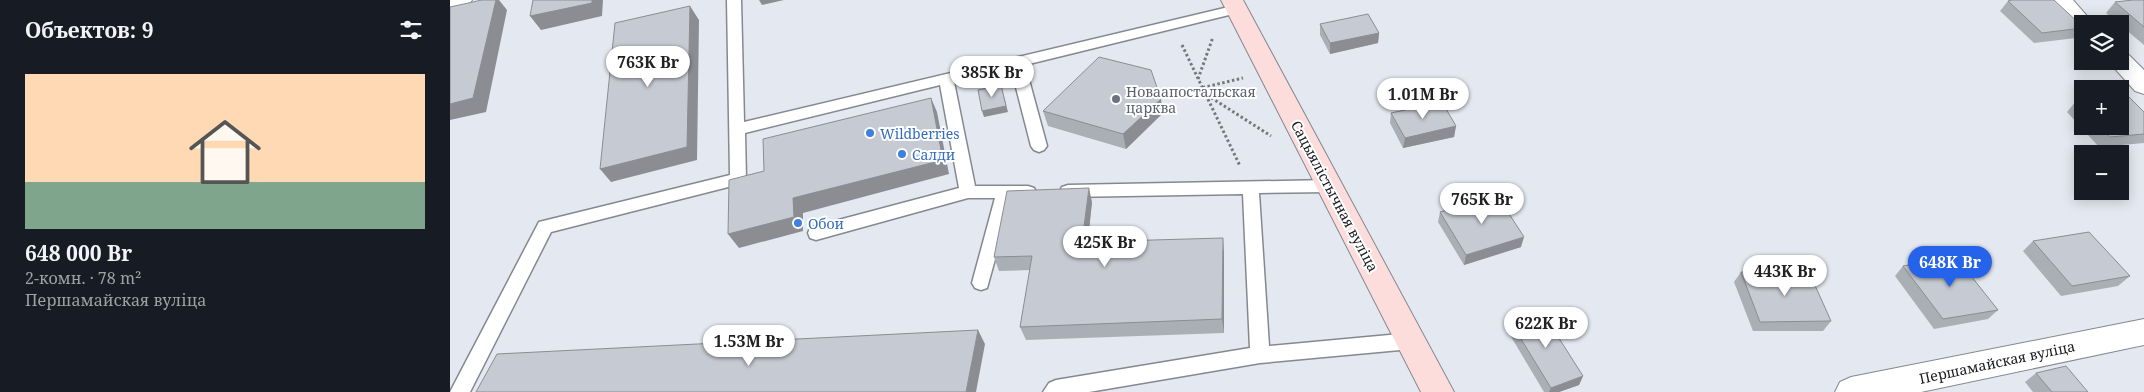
<!DOCTYPE html>
<html lang="ru">
<head>
<meta charset="utf-8">
<style>
	body { margin:0; font-family:"Noto Serif",serif; background:#20242c; color:#f1f3f6; height:100vh; display:flex; flex-direction:column; font-size:19px; white-space:nowrap }
	* { box-sizing:border-box; margin:0 }
	p { font-size:16px; color:#9ea1a6 }
	.icon { flex:none; width:28px; height:28px; fill:none; stroke:currentColor; stroke-width:2; stroke-linecap:round; stroke-linejoin:round }
	.map { position:relative; flex:1; overflow:hidden }
	.details { display:flex; flex-direction:column; background:#171b24; width:450px }
	.details>* { flex:none }
	.fabs { position:absolute; left:1624px; top:15px; display:grid; gap:10px }
	.fabs a { display:grid; place-items:center; width:55px; height:55px; border-radius:0px; background:#171b24; box-shadow:0 2px 12px #0003; font-size:25px }
	.price { position:absolute; translate:-50% -42px; padding:0 11px; border-radius:18px; background:#fff; color:#222; font-size:16px; line-height:32px; filter:drop-shadow(0 1px 2px #0008) }
	.price::after { content:''; position:absolute; left:50%; top:30px; width:15px; height:11px; margin-left:-8px; background:inherit; clip-path:polygon(0 0,100% 0,50% 100%) }
	.price.active { background:#2563eb; color:#fff }
	ul { padding:0; list-style:none }
	li { display:grid; align-content:center; gap:10px; height:265px; padding:0 25px }
	li span { display:grid; place-items:center; height:155px; border-radius:0px; color:#555 }
	li>.icon { margin-inline-start:auto }
	span .icon { width:90px; height:90px; fill:#fffc; stroke-width:1 }
	li b { font-size:21px }
	h2 { display:flex; justify-content:space-between; align-items:center; height:60px; padding:0 25px; font-size:21px }
	main { display:flex; flex:1; min-height:0 }
	.map>svg:first-child { display:block }
	.lines { fill:none; stroke-linecap:round; stroke-linejoin:round }
	.service-casing { stroke:#85888f; stroke-width:3 }
	.minor-casing { stroke:#85888f; stroke-width:2 }
	.secondary-casing { stroke:#85888f; stroke-width:2 }
	.path { stroke:#76787d; stroke-width:3; stroke-dasharray:2.5 2.5; stroke-linecap:butt }
	.service { fill:#fff; fill-rule:evenodd }
	.minor { fill:#fff; fill-rule:evenodd }
	.secondary { fill:#fddddb; fill-rule:evenodd }
	.wall { fill:#aaaeb5 }
	.shaded-wall { fill:#8b8d93 }
	.building { fill:#c6cad2; stroke:#8b8d93 }
	.worship-dot { fill:#6b7280; stroke:#fff; stroke-width:2 }
	.shop-dot { fill:#3f7fe0; stroke:#fff; stroke-width:2 }
	.labels { text-anchor:middle; dominant-baseline:central; stroke-width:4; stroke-linejoin:round; paint-order:stroke }
	.worship-label { font-size:14px; fill:#5b616d; stroke:#fff; text-anchor:start }
	.shop-label { font-size:14px; fill:#366cbe; stroke:#fff; text-anchor:start }
	.street-label { font-size:14px; fill:#191a1d; stroke:#fff }
</style>
</head>
<body>
<main>
<section class="details">
<h2>Объектов: 9<svg class="icon" aria-label="filters" viewBox="0 0 24 24"><path d="M4 7h16M4 17h16"/><circle cx="9" cy="7" r="2"/><circle cx="15" cy="17" r="2"/></svg></h2>
<ul>
<li><span style="background:linear-gradient(#ffd9b3 70%,#7fa58c 0)"><svg class="icon" aria-label="home" viewBox="0 0 24 24"><path d="M3 11l9-7 9 7M6 9v11h12V9"/></svg></span><div><b>648 000 Br</b><p>2-комн. · 78 m²</p><p>Першамайская вуліца</p></div></li>
</ul>
</section>
<div class="map">
<svg width="1694" height="392" viewBox="0 0 1694 392">
	<rect width="100%" height="100%" fill="#e4e8f0"/>
	<g class="lines">
		<g class="service-casing">
			<path id="service" d="M277,0H291L294,122L787,5L794,9L787,13L575,65L597,146L594,150L589,152L584,150L581,146L561,68L504,82L525,186H578L584,188L586,192L584,196L562,198L537,288L531,290L525,288L522,283L545,198H518L366,240L360,238L358,233L360,228L366,226L509,188L490,85L295,133L296,179L294,183L101,232L20,392H0L89,222L280,175Z
				M880,180L886,182L888,186L886,190L880,192L809,193L819,346L961,333L968,335L970,341L968,347L961,349L810,363L639,392H593L599,383L606,380L800,348L793,194L618,197L612,195L610,191L612,187L618,185Z"/>
		</g>
		<g class="minor-casing">
			<path id="minor" d="M0,0H22L19,5L0,9Z
				M1599,0H1623L1644,24H1632V31L1625,29Z
				M1670,53L1679,55L1694,70V94L1685,91L1658,61H1670Z
				M1694,319V345L1471,392H1385L1390,382L1401,377Z"/>
		</g>
		<g class="secondary-casing">
			<path id="secondary" d="M771,0H793L1004,392H971Z"/>
		</g>
		<path class="path" d="M732,45L790,166
			M748,79L763,37
			M743,90L793,78
			M757,95L821,136"/>
		<use href="#service" class="service"/>
		<use href="#minor" class="minor"/>
		<use href="#secondary" class="secondary"/>
	</g>
	<path class="wall" d="M1694,0V45L1656,13L1665,2Z
		M1558,1L1632,26V30L1626,38L1584,43L1550,11Z
		M870,24L929,33L928,43L880,54L870,35Z
		M1626,101H1632V126H1670L1694,112V143L1649,147L1617,112Z
		M593,111L713,113L676,149L598,126Z
		M941,113L1006,126L1004,137L953,148L940,123Z
		M642,202L638,242L774,252V333L576,340L570,327L580,270L549,271L544,257Z
		M990,212L1071,247L1014,265L988,222Z
		M1583,241L1680,276L1668,286L1611,296L1573,251Z
		M1453,266L1548,310L1538,319L1484,329L1445,276Z
		M1291,272L1381,321L1373,331H1303L1284,282Z
		M1060,321L1133,376L1129,385L1109,392H1094L1057,330Z
		M1586,373L1638,392H1583L1575,382Z"/>
	<path class="shaded-wall" d="M46,0H49L57,10L36,112L0,120V104Z
		M142,0H153L152,16L91,30L80,16Z
		M309,0H334L312,5Z
		M240,6L249,20L247,160L161,182L150,169Z
		M929,33L928,43L880,54V43Z
		M551,85L558,112L534,117L532,111Z
		M481,98L487,112L499,174L353,213V231L289,248L278,234L343,198Z
		M711,99L713,113L676,149L673,134Z
		M1006,126L1004,137L953,148L955,138Z
		M639,188L642,202L636,256L632,242Z
		M1074,237L1071,247L1014,265L1016,255Z
		M773,238L774,252V333L772,319Z
		M528,330L535,344L526,392H516Z
		M1133,376L1129,385L1109,392H1099L1101,388Z"/>
	<path class="building" d="M32,0H46L23,98L0,104V7Z
		M83,0H142V3L80,16Z
		M1562,0H1604L1632,26V28L1592,33L1558,1Z
		M1683,0H1694V27L1665,2Z
		M240,6L237,147L150,169L165,23Z
		M918,14L929,33L880,43L870,24Z
		M649,57L701,70L711,99L673,134L593,111Z
		M551,85L556,106L532,111L528,90Z
		M1679,97L1694,112V134L1660,137L1650,126H1670V98Z
		M481,98L493,160L343,198L344,217L278,234L279,180L314,171L313,139Z
		M1626,101H1632V108Z
		M992,102L1006,126L955,138L941,113Z
		M639,188L632,242L773,238L772,319L570,327L582,256L544,257L557,191Z
		M1047,195L1074,237L1016,255L990,212Z
		M1639,232L1680,276L1622,286L1583,241Z
		M1506,257L1548,310L1493,319L1453,266Z
		M1291,272H1359L1381,321L1310,322Z
		M1091,310L1133,376L1101,388L1060,321Z
		M528,330L516,392H26L47,354Z
		M1616,366L1638,392H1602L1586,373Z"/>
	<circle class="worship-dot" cx="666" cy="99" r="5"/>
	<g class="shop-dot">
		<circle cx="420" cy="133" r="5"/>
		<circle cx="452" cy="154" r="5"/>
		<circle cx="348" cy="223" r="5"/>
	</g>
	<g class="labels">
		<g class="worship-label">
			<text x="676" y="91">Новаапостальская<tspan x="676" dy="16">царква</tspan></text>
		</g>
		<g class="shop-label">
			<text x="430" y="133">Wildberries</text>
			<text x="462" y="154">Салди</text>
			<text x="358" y="223">Обои</text>
		</g>
		<g class="street-label">
			<text transform="translate(885 196) rotate(62)">Сацыялістычная вуліца</text>
			<text transform="translate(1547 362) rotate(-12)">Першамайская вуліца</text>
		</g>
	</g>
</svg>
<div class="fabs">
<a><svg class="icon" aria-label="layers" viewBox="0 0 24 24"><path d="M12 4l9 5-9 5-9-5zM3 14l9 5 9-5"/></svg></a>
<a>+</a>
<a>−</a>
</div>
<b class="price" style="left:198px;top:88px">763K Br</b>
<b class="price" style="left:542px;top:98px">385K Br</b>
<b class="price" style="left:973px;top:120px">1.01M Br</b>
<b class="price" style="left:1032px;top:225px">765K Br</b>
<b class="price" style="left:655px;top:268px">425K Br</b>
<b class="price active" style="left:1500px;top:288px">648K Br</b>
<b class="price" style="left:1335px;top:297px">443K Br</b>
<b class="price" style="left:1096px;top:349px">622K Br</b>
<b class="price" style="left:299px;top:367px">1.53M Br</b>
</div>
</main>
</body>
</html>
